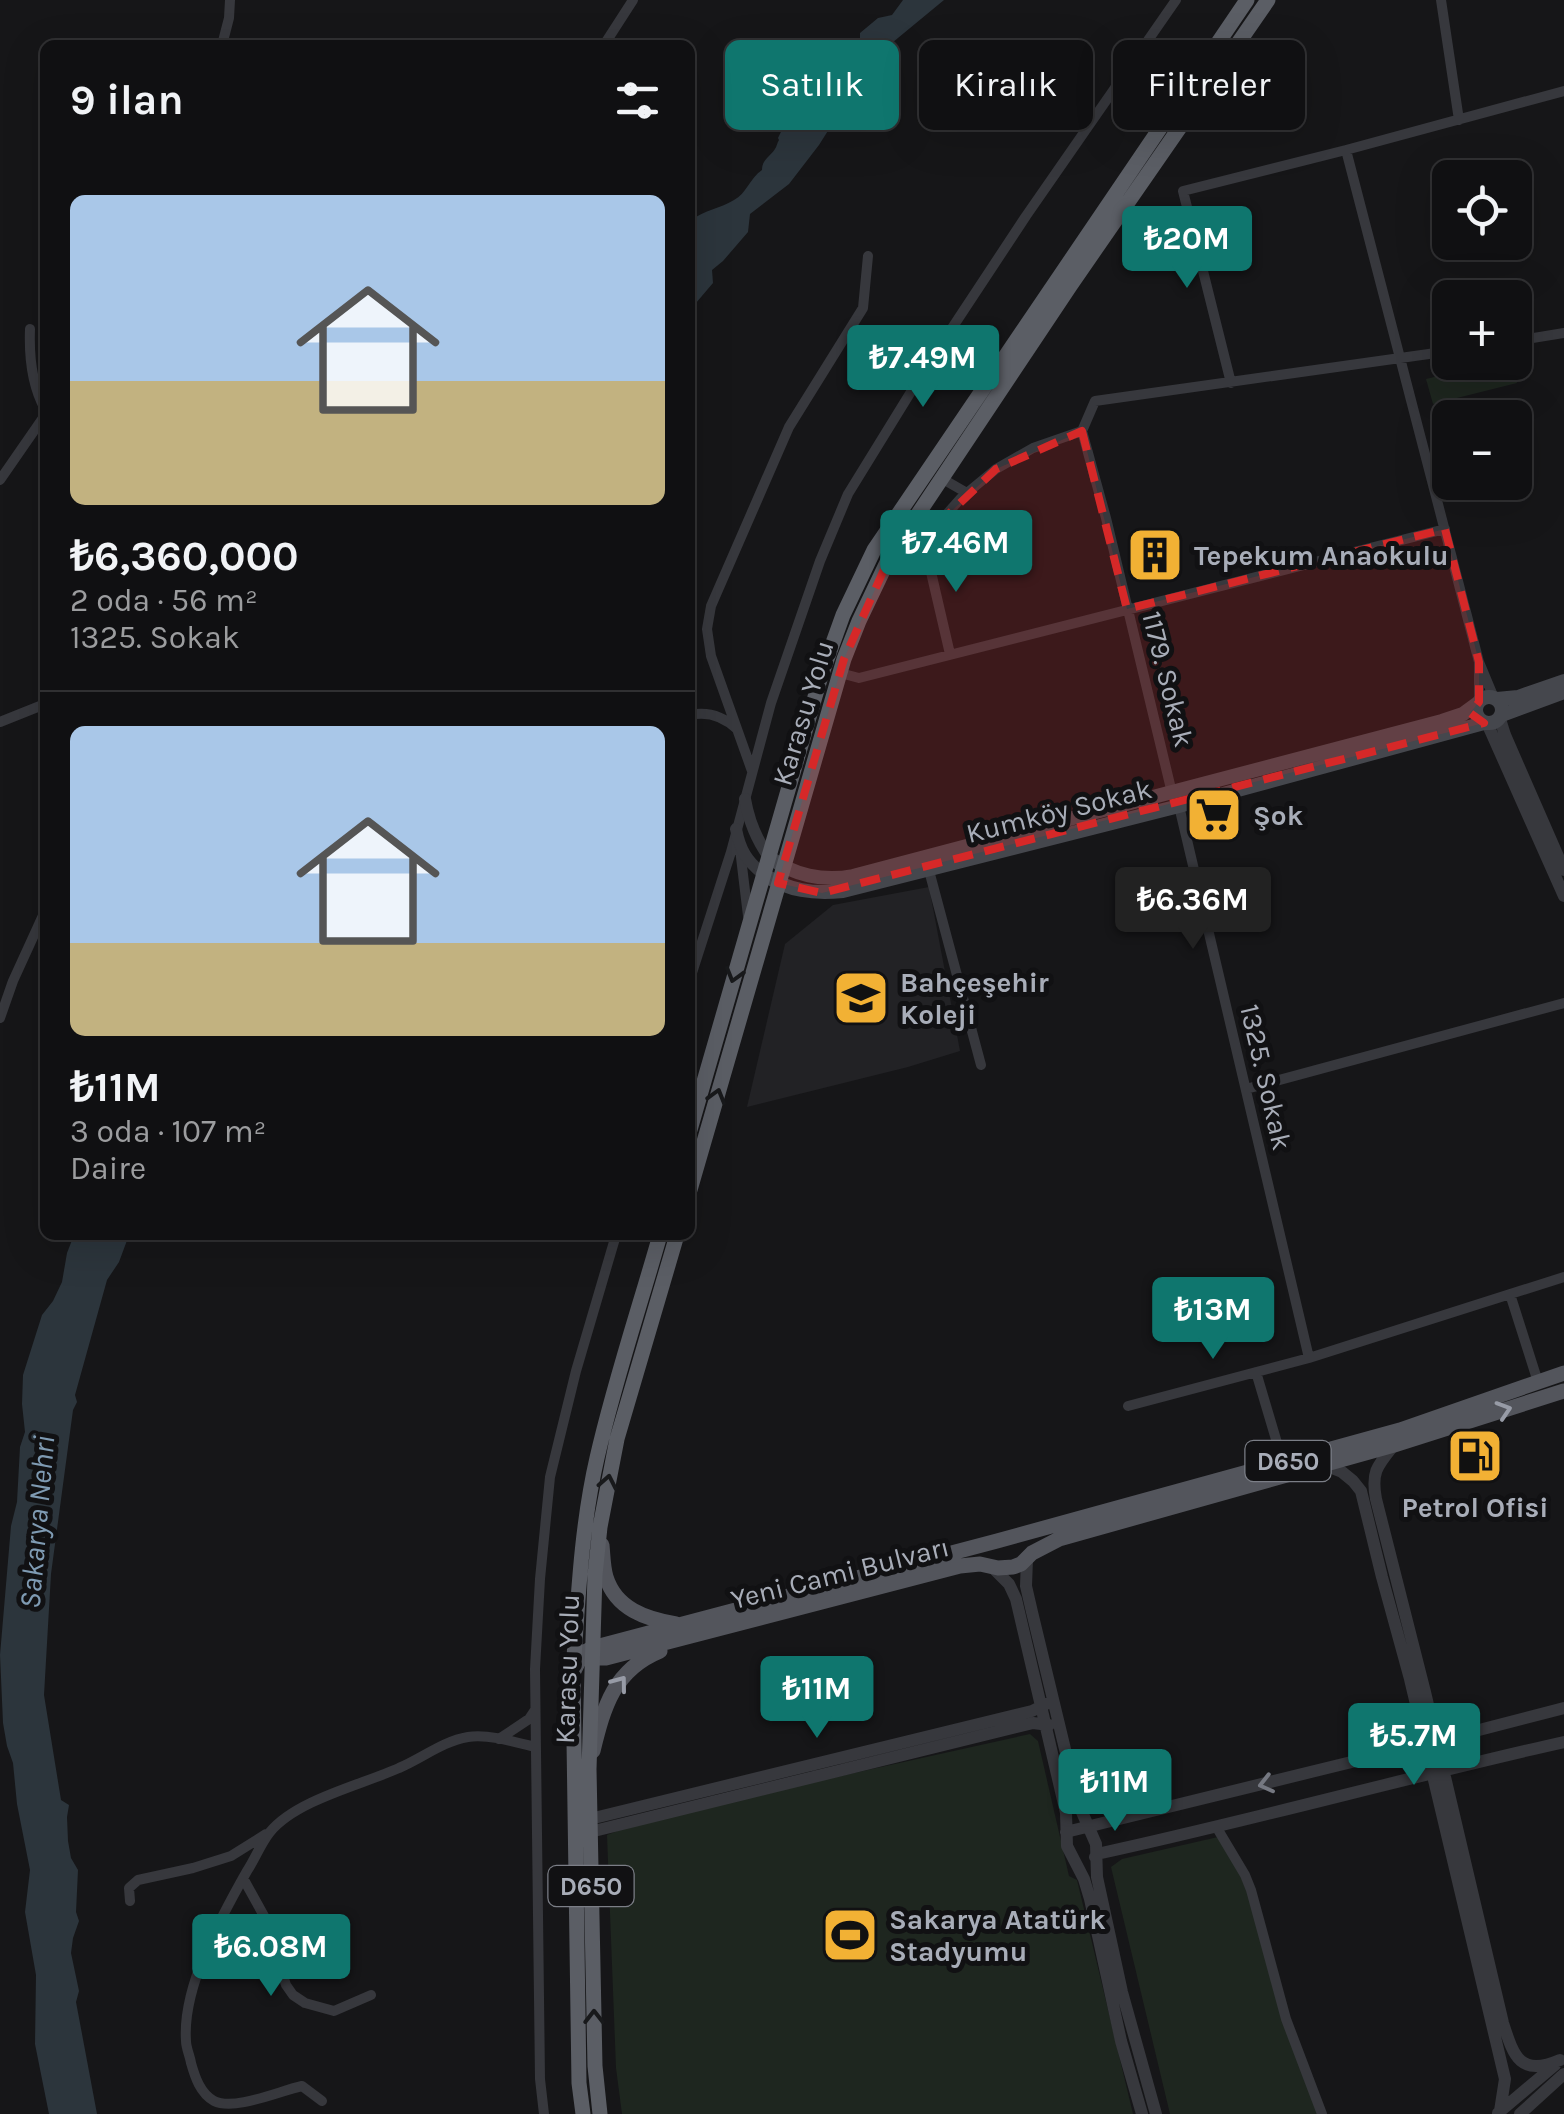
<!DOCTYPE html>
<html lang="tr">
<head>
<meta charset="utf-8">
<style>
	body { margin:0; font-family:Karla,sans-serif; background:#1e1e20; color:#f1f3f6; height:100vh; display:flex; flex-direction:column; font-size:38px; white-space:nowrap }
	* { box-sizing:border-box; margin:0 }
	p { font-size:32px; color:#9c9d9f }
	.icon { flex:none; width:55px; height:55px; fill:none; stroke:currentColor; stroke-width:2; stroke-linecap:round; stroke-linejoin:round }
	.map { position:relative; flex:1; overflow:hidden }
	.side { position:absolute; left:40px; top:40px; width:655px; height:1200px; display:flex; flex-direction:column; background:#101012; border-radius:15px; box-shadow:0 10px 40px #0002,0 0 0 2px #303032 }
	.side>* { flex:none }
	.guide { position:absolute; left:725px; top:40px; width:688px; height:90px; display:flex; gap:20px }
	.buttons { position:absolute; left:1432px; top:160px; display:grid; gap:20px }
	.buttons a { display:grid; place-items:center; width:100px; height:100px; border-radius:15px; background:#101012; box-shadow:0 10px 40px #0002,0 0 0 2px #303032; font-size:50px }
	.price { position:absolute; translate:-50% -85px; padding:0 22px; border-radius:10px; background:#0f766e; color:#fff; font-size:32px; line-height:65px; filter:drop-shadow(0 2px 5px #0008) }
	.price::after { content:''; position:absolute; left:50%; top:60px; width:30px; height:22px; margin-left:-15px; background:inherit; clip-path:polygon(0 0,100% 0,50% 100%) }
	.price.on { background:#222; color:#fff }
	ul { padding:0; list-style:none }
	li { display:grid; align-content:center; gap:20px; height:530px; padding:0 30px }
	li+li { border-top:2px solid #303032 }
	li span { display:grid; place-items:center; height:310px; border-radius:15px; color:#555 }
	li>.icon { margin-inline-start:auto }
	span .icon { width:180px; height:180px; fill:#fffc; stroke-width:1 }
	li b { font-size:42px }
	h2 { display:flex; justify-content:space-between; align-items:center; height:120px; padding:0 30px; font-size:42px }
	.tag { padding:0 35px; border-radius:15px; background:#101012; box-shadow:0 10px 40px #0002,0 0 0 2px #303032; font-size:35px; line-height:90px }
	.tag.on { background:#0f766e; color:#fff }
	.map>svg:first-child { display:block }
	.built { fill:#222225 }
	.green { fill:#1e261f }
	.water { fill:#2c353c }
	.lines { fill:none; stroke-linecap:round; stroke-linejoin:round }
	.minor { stroke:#37383d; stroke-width:10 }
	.tertiary { stroke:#37383d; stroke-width:12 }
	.secondary { stroke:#45474d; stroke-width:14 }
	.primary { stroke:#53555c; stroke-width:15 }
	.trunk { stroke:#5b5e65; stroke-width:15 }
	.oneway { stroke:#18191b }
	.oneway2 { stroke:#979ba6 }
	.oneway3 { stroke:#757881 }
	.marked { fill:#d62828; fill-opacity:0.2; stroke:#d62828; stroke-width:8; stroke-dasharray:20 12; stroke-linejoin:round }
	.labels { text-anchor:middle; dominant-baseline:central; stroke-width:10; stroke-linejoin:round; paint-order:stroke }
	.shield { fill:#111113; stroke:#7b7e86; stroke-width:2.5 }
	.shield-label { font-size:25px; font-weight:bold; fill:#a8adb8 }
	.poi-label { font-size:28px; font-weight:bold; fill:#a8adb8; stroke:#111113; text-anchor:start }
	.street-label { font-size:28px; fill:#a8adb8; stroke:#111113 }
	.water-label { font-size:30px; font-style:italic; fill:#7f9bb3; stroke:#111113 }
</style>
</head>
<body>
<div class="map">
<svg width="1564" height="2114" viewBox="0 0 1564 2114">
	<rect width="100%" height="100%" fill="#161618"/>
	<path class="built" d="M929,887L960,1051L908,1067L747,1107L785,944L833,905Z"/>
	<path class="green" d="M1511,362L1517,383L1433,404L1426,379L1492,363Z
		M1030,1734L1038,1741L1069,1876L1077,1880L1133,2114H622L616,2068L607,1835L651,1818Z
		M1218,1837L1244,1876L1320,2114H1170L1111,1867L1122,1859Z"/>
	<path class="water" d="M903,0H944L881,52L883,58L874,65L873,71L856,78L852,84L855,92L839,108L831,126L819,145L789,184L750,214L748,232L723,261L712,270L713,283L690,310V221C706,209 719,209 734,200C746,194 750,178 762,170C762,159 770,157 775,149C777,146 777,143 779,140L778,138C792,110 807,78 838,68L841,57L860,39V33L878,18L892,15Z
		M74,1235H129L119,1262L107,1280L75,1395L77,1402L73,1410L51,1574L44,1695L61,1800L69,1805L67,1817L68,1841L71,1858L78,1870L76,1912L79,1921L73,1938L71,1953L79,1991L76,2002L97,2114H49L35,2044L36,1975L25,1912L30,1870L17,1804L13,1763L7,1746L3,1723L0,1655L11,1526L17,1502L20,1447L25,1432L22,1404L23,1375L42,1315L53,1301L62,1282L67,1253Z"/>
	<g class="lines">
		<path class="minor" d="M1441,0L1459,120
			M222,45L229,18L230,0
			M604,45L633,0
			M1346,150L1479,662
			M30,329C29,356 32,386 45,409
			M1515,341L1564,333
			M1231,383L1183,191L1346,150L1564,91
			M1082,431L1095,401L1450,351
			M941,478L967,493
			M0,480L45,415
			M950,654L921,529L938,524L961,498L996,469L1033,448L1082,431L1106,518L1172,793
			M840,673L859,678L1445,529
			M1479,702V662L1494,698
			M690,715C708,711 724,717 737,729
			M0,722L45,704
			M752,771L711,656L707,629L711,606L789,427L863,308L868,256
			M1179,806L1309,1358
			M740,849L748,916
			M927,863L981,1065
			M690,979L731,852L771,703L820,561L848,494L925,369L1026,216L1176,0
			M0,1018L13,981L45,911
			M1246,1089L1564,1003
			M1510,1294L1538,1382
			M1256,1372L1283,1463
			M1128,1406L1309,1358L1564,1277
			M499,1739L529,1719L535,1710
			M1217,1828L1245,1875L1251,1890L1286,2019L1322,2114
			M243,1878L264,1916L286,1985L293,1995L305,2003L334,2011L371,1995
			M130,1901L129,1888L138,1880L193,1868L231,1856L266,1834
			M322,2101L302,2086C279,2091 235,2111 214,2101C200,2093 195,2077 191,2063C190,2056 186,2048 186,2041C182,1987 221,1917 247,1871C255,1859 261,1843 270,1832C296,1800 361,1785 399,1768C421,1759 443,1741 468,1737C489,1734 515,1742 535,1747
			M544,2114L540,2079L535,1669L540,1579L550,1477L576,1371L616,1235"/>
		<path class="tertiary" d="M1500,719L1505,735L1564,870
			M1487,723L1564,896
			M745,799C749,822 756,839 769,857
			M736,829C740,850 747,861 763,874
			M1394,1445C1377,1466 1371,1472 1376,1499L1425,1692L1503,2023C1514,2057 1520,2077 1560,2060
			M1319,1468H1332L1342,1472L1353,1481L1361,1491L1382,1577L1410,1679L1505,2079L1500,2111
			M1027,1559L1026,1586L1032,1612L1078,1803L1096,1844L1097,1877L1122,1992L1156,2114
			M993,1568L1009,1584L1016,1599L1066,1813L1067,1846L1084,1879L1090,1899L1121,2041L1142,2114
			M590,1819L1032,1711L1046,1704
			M590,1832L1033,1723L1049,1725
			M1066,1832L1425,1744L1564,1708
			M1095,1857L1097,1854C1254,1820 1408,1777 1564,1742
			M1498,2113L1555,2065
			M1520,2114L1564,2074"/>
		<path class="secondary" d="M1476 710a13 13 0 1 1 26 0a13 13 0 1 1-26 0Z
			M1497,699L1518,697L1564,681
			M1502,715L1564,692
			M769,857C793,875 823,882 853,876L1442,721L1463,714L1478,703
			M763,874C789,891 813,894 843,891L1179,806L1484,723"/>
		<path class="primary" d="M602,1545C603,1555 603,1567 606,1577C616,1609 646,1619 676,1624
			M582,1652L592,1658H606L960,1566L980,1564L998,1568L1013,1567L1021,1564L1032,1553L1059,1539L1394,1445L1564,1391
			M574,1671L583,1653L592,1648L997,1541L1400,1430L1564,1373
			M593,1751C604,1706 614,1670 660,1651"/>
		<path class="trunk" d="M690,1130L821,676L843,615L874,550L1247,0
			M690,1190L844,659L859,621L890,556L1070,286L1268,0
			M583,2114L579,2083L573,1672C578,1601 581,1527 597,1458C614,1383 639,1309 660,1235
			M600,2114L595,2066L589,1769L595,1575L600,1527L617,1439L677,1235"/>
	</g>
	<defs><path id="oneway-chevron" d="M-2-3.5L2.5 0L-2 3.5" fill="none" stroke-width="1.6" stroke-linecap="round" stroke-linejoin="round" transform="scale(2.5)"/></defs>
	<g class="oneway">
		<use href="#oneway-chevron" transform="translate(734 975) rotate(106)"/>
		<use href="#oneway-chevron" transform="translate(717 1096) rotate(-74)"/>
		<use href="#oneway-chevron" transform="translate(608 1482) rotate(-79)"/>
		<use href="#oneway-chevron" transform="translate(594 2017) rotate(-90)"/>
	</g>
	<g class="oneway2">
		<use href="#oneway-chevron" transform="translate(1504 1410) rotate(-18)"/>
		<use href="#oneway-chevron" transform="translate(620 1683) rotate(-53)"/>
	</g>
	<use class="oneway3" href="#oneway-chevron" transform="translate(1266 1784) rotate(166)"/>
	<path class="marked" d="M1082,431L1127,609L1445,529L1479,662V702L1470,713L1484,723L822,893L778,883L844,659L890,556L908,530L938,524L996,469Z"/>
	<defs>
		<g id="building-square" transform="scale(2.875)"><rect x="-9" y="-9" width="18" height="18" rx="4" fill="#f2b134" stroke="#111113"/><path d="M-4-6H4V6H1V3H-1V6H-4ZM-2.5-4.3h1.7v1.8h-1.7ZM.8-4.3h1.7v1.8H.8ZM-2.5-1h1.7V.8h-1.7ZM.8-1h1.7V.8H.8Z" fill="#111"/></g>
		<g id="supermarket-square" transform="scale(2.875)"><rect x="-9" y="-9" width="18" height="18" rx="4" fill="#f2b134" stroke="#111113"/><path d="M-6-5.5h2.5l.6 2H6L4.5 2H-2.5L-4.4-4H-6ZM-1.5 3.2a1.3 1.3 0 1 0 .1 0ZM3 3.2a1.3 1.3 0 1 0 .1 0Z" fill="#111"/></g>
		<g id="school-square" transform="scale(2.875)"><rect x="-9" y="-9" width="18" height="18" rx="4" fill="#f2b134" stroke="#111113"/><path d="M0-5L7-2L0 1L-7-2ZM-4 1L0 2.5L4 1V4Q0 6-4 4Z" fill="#111"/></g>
		<g id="fuel-square" transform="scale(2.875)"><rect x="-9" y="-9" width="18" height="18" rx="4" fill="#f2b134" stroke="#111113"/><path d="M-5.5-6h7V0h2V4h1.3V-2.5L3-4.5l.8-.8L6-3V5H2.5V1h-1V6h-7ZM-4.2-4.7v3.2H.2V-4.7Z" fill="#111"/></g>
		<g id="stadium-square" transform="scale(2.875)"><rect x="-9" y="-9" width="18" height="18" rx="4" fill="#f2b134" stroke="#111113"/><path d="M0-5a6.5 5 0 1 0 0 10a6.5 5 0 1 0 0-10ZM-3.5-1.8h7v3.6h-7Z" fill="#111"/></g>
	</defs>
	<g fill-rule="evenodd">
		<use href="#building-square" x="1155" y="555"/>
		<use href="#supermarket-square" x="1214" y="815"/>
		<use href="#school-square" x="861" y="998"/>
		<use href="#fuel-square" x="1475" y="1456"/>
		<use href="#stadium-square" x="850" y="1935"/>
	</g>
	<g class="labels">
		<g class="shield">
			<rect x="1245.5" y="1441" width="85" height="40" rx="8"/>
			<rect x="548.5" y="1866" width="85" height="40" rx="8"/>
		</g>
		<g class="shield-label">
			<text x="1288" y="1461">D650</text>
			<text x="591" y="1886">D650</text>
		</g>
		<g class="poi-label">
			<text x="1194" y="555">Tepekum Anaokulu</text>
			<text x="1253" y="815">Şok</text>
			<text x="900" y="982">Bahçeşehir<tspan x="900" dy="32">Koleji</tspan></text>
			<text x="1475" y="1507" text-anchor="middle">Petrol Ofisi</text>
			<text x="889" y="1919">Sakarya Atatürk<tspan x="889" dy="32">Stadyumu</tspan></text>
		</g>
		<g class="street-label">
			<text transform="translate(1168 679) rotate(76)">1179. Sokak</text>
			<text transform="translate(803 713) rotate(-73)">Karasu Yolu</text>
			<text transform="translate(1059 811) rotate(-14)">Kumköy Sokak</text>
			<text transform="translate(1266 1077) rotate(77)">1325. Sokak</text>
			<text transform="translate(840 1573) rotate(-14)">Yeni Cami Bulvarı</text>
			<text transform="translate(567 1669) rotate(-88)">Karasu Yolu</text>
		</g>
		<g class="water-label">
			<text transform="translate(37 1522) rotate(-85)">Sakarya Nehri</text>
		</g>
	</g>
</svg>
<div class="buttons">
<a><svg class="icon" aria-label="locate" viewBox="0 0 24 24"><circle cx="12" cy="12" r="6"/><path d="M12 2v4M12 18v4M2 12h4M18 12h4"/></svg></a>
<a>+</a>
<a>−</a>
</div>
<b class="price" style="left:1187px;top:291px">₺20M</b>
<b class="price" style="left:923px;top:410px">₺7.49M</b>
<b class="price" style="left:956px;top:595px">₺7.46M</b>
<b class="price on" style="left:1193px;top:952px">₺6.36M</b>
<b class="price" style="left:1213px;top:1362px">₺13M</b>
<b class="price" style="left:817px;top:1741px">₺11M</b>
<b class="price" style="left:1414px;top:1788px">₺5.7M</b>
<b class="price" style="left:1115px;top:1834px">₺11M</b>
<b class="price" style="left:271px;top:1999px">₺6.08M</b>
<div class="guide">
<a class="tag on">Satılık</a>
<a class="tag">Kiralık</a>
<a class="tag">Filtreler</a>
</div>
<section class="side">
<h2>9 ilan<svg class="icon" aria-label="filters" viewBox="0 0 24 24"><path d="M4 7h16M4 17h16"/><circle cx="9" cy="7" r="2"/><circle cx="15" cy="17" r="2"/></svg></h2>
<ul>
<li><span style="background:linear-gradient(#a9c7e8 60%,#c2b280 0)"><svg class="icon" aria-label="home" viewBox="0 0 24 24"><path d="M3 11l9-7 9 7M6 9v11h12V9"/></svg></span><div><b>₺6,360,000</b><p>2 oda · 56 m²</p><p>1325. Sokak</p></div></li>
<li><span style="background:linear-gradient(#a9c7e8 70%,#c2b280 0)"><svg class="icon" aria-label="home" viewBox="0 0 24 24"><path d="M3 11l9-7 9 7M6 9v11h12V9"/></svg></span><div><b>₺11M</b><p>3 oda · 107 m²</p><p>Daire</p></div></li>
</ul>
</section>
</div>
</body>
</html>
